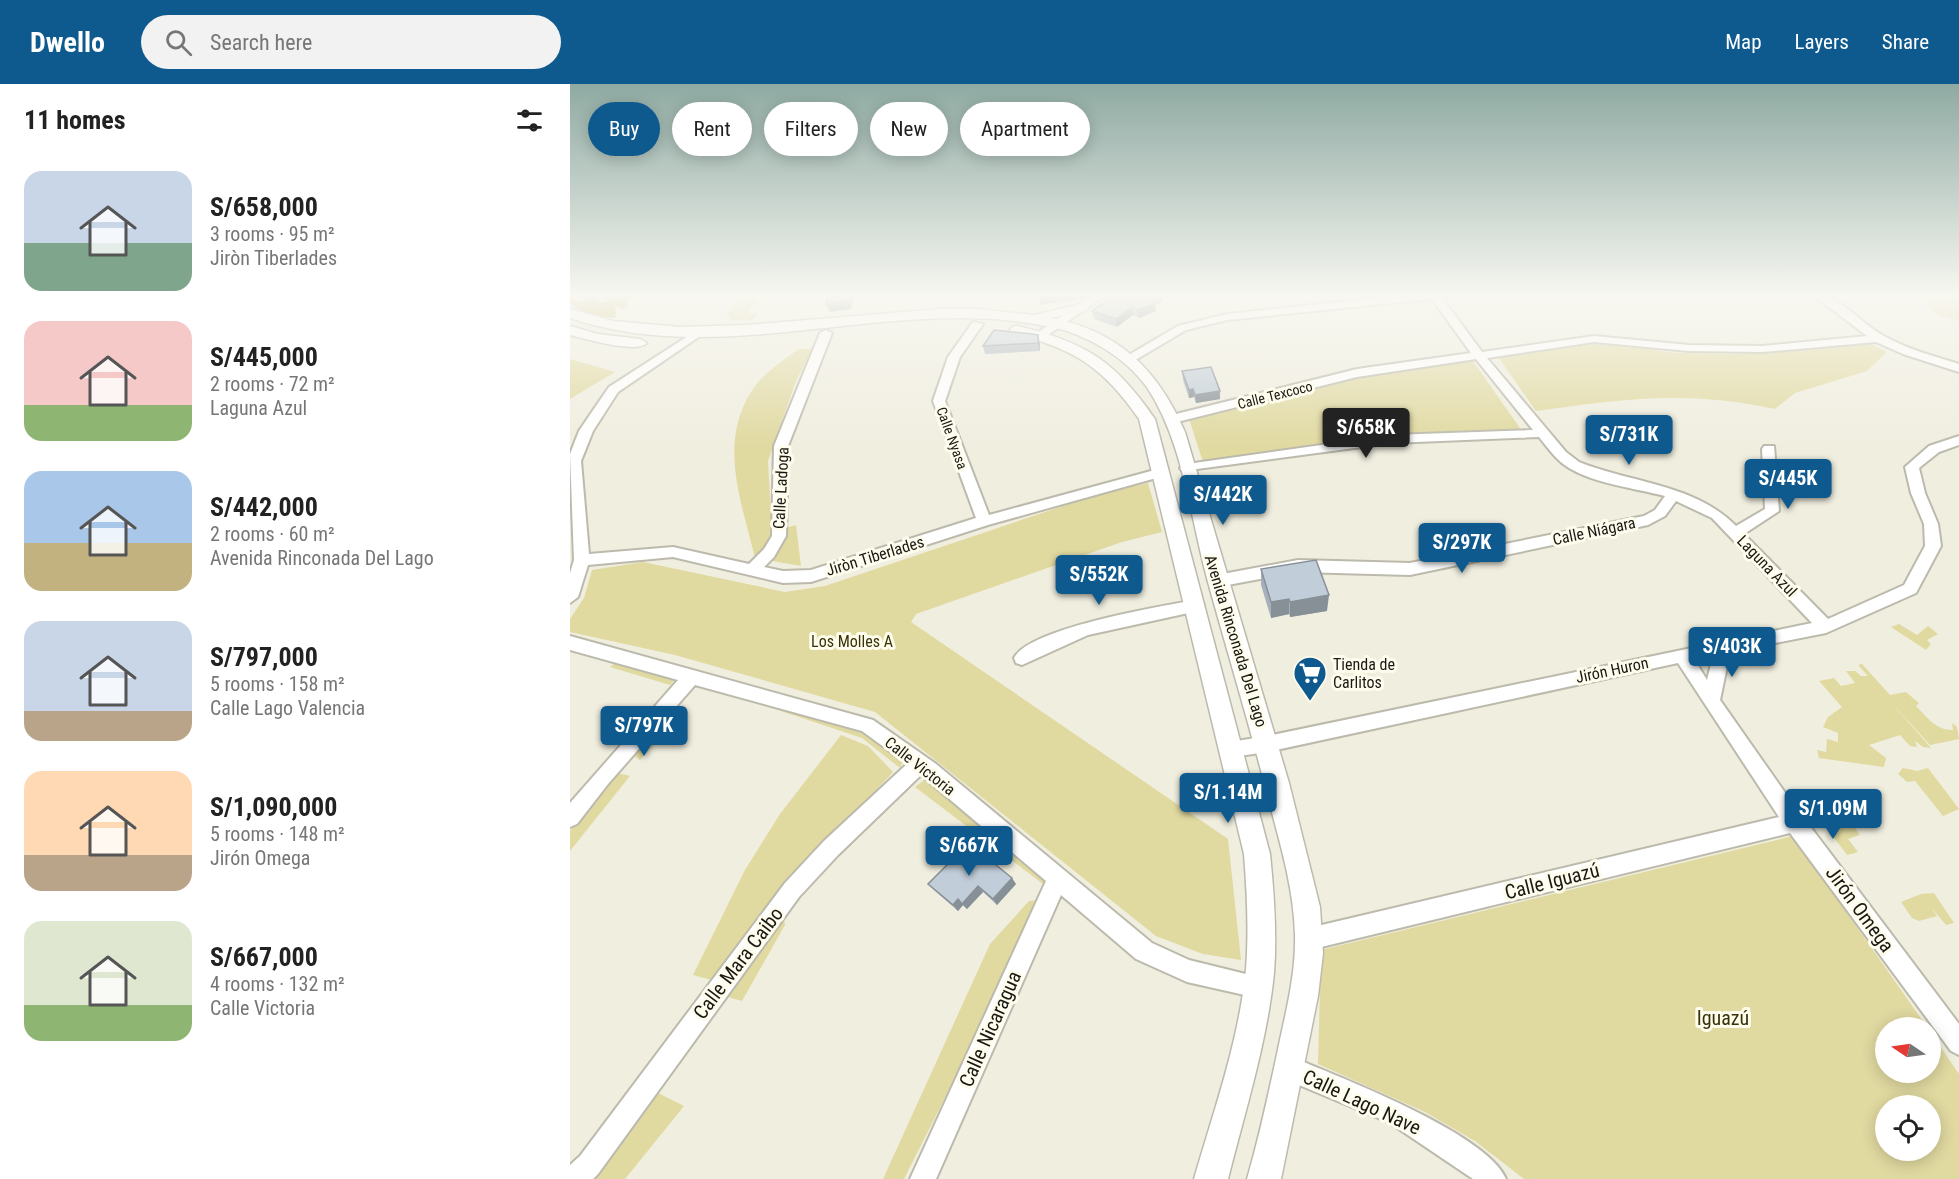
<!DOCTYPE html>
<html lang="en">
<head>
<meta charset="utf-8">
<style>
	body { margin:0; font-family:"Roboto Condensed",sans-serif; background:#f2f2f2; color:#222; height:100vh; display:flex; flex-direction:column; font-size:22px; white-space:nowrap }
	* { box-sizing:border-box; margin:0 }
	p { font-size:20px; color:#767676 }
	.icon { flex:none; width:33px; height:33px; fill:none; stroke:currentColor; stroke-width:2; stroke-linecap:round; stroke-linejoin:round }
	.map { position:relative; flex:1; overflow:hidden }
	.details { display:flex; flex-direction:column; background:#fff; width:570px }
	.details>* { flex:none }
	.top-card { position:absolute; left:18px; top:18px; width:570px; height:54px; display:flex; gap:12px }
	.needle { width:39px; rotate:283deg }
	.controls { position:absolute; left:1305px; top:933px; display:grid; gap:12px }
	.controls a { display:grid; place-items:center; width:66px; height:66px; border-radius:50%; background:#fff; box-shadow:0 3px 15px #0003; font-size:30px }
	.price { position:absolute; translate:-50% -51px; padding:0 14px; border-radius:6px; background:#0e5a8e; color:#fff; font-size:20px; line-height:39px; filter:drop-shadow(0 2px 3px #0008) }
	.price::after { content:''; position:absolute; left:50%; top:36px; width:18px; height:14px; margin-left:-9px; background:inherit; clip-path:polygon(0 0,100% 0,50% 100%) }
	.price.current { background:#222; color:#fff }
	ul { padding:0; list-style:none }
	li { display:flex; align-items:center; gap:18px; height:150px; padding:0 24px }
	li span { display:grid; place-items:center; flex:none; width:168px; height:120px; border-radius:18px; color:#555 }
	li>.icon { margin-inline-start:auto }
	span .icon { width:72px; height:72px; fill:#fffc; stroke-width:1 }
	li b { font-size:26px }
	h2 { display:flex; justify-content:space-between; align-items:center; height:72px; padding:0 24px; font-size:26px }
	.chip { padding:0 21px; border-radius:27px; background:#fff; box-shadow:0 3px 15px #0003; font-size:21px; line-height:54px }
	.chip.current { background:#0e5a8e; color:#fff }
	header { display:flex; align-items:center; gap:36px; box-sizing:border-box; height:84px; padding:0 30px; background:#0e5a8e; color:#fff }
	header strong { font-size:28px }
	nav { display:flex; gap:33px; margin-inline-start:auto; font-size:21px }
	.search { width:420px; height:54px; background:#f2f2f2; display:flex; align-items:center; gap:15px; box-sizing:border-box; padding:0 21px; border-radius:33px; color:#767676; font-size:22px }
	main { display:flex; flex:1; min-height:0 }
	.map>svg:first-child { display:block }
	.green { fill:#e0d9a0; fill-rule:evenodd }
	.forest { fill:#beb151 }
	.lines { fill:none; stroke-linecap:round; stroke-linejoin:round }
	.minor-casing { stroke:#bcbaac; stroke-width:4 }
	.tertiary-casing { stroke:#bcbaac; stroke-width:3 }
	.minor { fill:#fff; fill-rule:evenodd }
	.tertiary { fill:#fff; fill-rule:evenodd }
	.wall { fill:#a6b0ba }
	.shaded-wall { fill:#879097 }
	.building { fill:#c1cdd8; stroke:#879097; stroke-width:1.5 }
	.labels { text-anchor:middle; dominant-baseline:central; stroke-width:6; stroke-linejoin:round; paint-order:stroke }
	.far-street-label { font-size:14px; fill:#191813; stroke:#fefcec }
	.street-label { font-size:16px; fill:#191813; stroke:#fefcec }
	.park-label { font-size:16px; fill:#383208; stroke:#fefcec }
	.poi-label { font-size:16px; fill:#191813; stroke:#fefcec; text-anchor:start }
	.near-street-label { font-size:20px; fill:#191813; stroke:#fefcec }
	.near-park-label { font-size:20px; fill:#383208; stroke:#fefcec }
</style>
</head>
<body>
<header>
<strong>Dwello</strong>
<div class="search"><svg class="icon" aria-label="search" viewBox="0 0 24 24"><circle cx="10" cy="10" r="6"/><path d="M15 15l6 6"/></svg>Search here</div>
<nav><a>Map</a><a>Layers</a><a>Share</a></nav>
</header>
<main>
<section class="details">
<h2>11 homes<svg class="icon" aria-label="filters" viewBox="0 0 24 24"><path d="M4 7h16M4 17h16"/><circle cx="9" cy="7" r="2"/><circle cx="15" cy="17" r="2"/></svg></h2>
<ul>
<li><span style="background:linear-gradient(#c9d6e8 60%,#7fa58c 0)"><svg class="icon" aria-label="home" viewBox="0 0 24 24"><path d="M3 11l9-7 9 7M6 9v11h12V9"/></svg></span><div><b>S/658,000</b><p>3 rooms · 95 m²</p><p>Jiròn Tiberlades</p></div></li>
<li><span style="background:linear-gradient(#f6c9c9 70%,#8fb573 0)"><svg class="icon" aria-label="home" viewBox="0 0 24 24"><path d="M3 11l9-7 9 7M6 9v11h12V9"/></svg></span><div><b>S/445,000</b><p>2 rooms · 72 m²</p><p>Laguna Azul</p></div></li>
<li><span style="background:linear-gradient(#a9c7e8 60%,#c2b280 0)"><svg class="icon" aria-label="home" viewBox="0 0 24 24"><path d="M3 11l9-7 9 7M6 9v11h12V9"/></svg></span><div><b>S/442,000</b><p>2 rooms · 60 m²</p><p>Avenida Rinconada Del Lago</p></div></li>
<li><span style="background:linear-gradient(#c9d6e8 75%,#b9a48a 0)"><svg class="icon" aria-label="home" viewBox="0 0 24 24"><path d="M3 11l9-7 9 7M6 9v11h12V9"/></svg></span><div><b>S/797,000</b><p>5 rooms · 158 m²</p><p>Calle Lago Valencia</p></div></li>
<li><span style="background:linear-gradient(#ffd9b3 70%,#b9a48a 0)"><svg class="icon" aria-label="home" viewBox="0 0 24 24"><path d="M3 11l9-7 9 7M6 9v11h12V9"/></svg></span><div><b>S/1,090,000</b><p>5 rooms · 148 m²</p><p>Jirón Omega</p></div></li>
<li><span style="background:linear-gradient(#dfe7d0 70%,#8fb573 0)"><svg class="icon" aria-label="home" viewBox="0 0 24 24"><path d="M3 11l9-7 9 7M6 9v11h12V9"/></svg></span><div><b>S/667,000</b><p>4 rooms · 132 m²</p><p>Calle Victoria</p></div></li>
</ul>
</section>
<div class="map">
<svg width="1389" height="1095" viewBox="0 0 1389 1095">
	<rect width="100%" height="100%" fill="#f0eedf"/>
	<path class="green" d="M172,210H199L188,212L185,221L181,223L177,230L187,229L183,236H159L161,231H156Z
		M1359,210L1389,211V237L1368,231L1358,222Z
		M1297,258L1317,268L1297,287L1225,309L1205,325C1117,306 1054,315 966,327L928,273L1033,259L1107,269L1167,270Z
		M229,265H243L226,297L198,377L202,448L226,441L231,482L185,474C172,419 148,360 181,308C192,290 212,277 229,265Z
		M0,275L45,288L0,315Z
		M903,277L952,347L821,351L633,378L619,335L795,291Z
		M578,399L592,448L552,458L346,530L341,538L658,755L671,876L633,870L586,852L305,628L105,571L0,548V535L14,514L22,486L73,478L215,508L255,502L526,411Z
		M1329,540L1347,551L1358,542L1368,550L1357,556L1361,560L1356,566L1321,543Z
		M47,577L108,592L100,601L40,583Z
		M1292,580L1320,611L1336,608L1349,619L1346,622C1358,634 1365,646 1383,646L1382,639L1387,643L1389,655L1360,661L1319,616L1361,664L1353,663L1345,657L1347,663L1340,662L1330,651L1299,661L1316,674L1314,683L1249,674L1247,666L1256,668L1257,655L1268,658V649L1253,643L1258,633L1272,623L1249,597L1264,594L1271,602L1285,599L1276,587H1285L1291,592H1298L1288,581Z
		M206,620L297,648L332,679L330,684L292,654L202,624Z
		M88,645L97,647L70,676L62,670Z
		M271,651L298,662L323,688L246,772L145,897L123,891L175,786L210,730Z
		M1333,684L1347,687L1358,684L1389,725L1373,732L1345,697L1337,698L1328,690Z
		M47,689L60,692L0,767V747Z
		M354,696L478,795L473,800L345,703Z
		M1274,729L1290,751L1278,755L1288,768L1277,771L1251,736Z
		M1223,752L1357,943L1316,944V988H1360L1361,949L1389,990V1095H954L905,1057L855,1028L748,980L751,866ZM1316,1022H1360V1066H1316Z
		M1364,809L1384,839L1376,841L1361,823L1367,832L1349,837L1342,834L1331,818L1351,810Z
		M475,815L334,1095H313L420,860L459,817Z
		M213,832L215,841L172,917L151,911Z
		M84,1007L114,1022L55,1095H12Z"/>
	<path class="forest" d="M38,210H66L56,218L59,221L52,226L48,222L44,225L46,227L45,234L15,230L0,219V213L10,218L22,212L30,216L29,220L36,217L33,212Z"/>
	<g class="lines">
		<g class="minor-casing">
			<path id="minor" d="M524,210H537L475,253H467V249Z
				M846,210H885L872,214L912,268L1024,252L1119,261L1193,262L1297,252L1242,210C1269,210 1291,240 1314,252C1337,265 1363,272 1389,280V288L1333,270L1306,258L1193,268L1119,267L1024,258L917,274L996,368L1009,378C1061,399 1125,400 1166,442L1195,425L1192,365L1194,362H1204L1209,427L1174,450L1258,535L1334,501L1355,462L1354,440L1341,409L1335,383L1359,362L1389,352V361L1369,368L1349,384L1355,409L1368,440L1371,462L1346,509L1256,549L1160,568L1150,616L1218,713L1389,940V971L1381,967L1220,749L739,866L731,863L728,855L731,847L739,844L1209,733L1108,579L697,668L662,673L655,671L653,665L655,659L697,652L1242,539L1142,434L1106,417L1095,432L1078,441L840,491L728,488L647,503L641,501L639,497L647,491L728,476L840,479L1074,432L1085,426L1095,412C1064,404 1026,400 999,384C987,377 978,364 969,353L822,359L612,387L610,384L617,380L822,351L963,346L906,275L787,293L603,339L597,335L598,332L787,285L901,269L862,215L657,236L616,246L562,278L552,275L608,242L657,230ZM1143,572L1137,596L1124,575Z
				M403,238L413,240L390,273L375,317L419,431L592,384L597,385V391L418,441L241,498L213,499L103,473L18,481L8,513L0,519V489L4,476L0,370L9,347L39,303L129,245L133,246V250L48,308L23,347L11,377L19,470L103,463L179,480L194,465L202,452L204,362L250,249L256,246L262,249L218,362L216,452L204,473L194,483L213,487L241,486L406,434L363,317L378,273Z
				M626,516L632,518L634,522L632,526L518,551L452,581L446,579L444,574C459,544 592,522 626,516Z
				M0,552L303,636L366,680L582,859L619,876L696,895L699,903L696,911L688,914L617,898L566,875L491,811L366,1095H340L476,797L351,691L268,771L229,813L28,1090L23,1095H0V1081L10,1072L215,799L254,757L337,680L292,647L125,601L38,700L7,740L0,743V719L108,596L0,566Z
				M719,972C767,992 917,1049 936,1095H903L820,1039L710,993L707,984L710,975Z"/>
		</g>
		<g class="tertiary-casing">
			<path id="tertiary" d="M511,220L518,224L516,227L481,234C549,247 588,286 615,348L719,699L750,823L753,869L748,912L711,1095H677C689,1054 698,1012 707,970C715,931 726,891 725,851C724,808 712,766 701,725C682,649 659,574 638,498C620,434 614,358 576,302C555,273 516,250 481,243C322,209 156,287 0,234V225L43,237L110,243L177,241L369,225H408L464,231Z
				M0,242L28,250L70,255L77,259C67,270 15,255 0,251Z
				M447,242C516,258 545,277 585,335L700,770C704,809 707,850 704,889C697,959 675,1027 658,1095H624C644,1026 669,957 676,885C679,847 677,808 674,770L569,335C532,282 504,265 442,249L440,246L442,243Z"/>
		</g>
		<use href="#minor" class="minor"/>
		<use href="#tertiary" class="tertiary"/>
	</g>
	<path class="wall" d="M593,217L585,221L586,227L569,234L563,231L547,243L524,235L522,227Z
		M468,251L470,260V267L415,270L413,262Z
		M612,287L650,315L626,319L624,313L619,314L613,296Z
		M691,485L757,527L720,533L719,530L701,534L691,501Z
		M358,800H446L427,821L413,808L397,825L393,821L388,827L364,806Z"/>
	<path class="shaded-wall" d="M279,210H284L281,225L260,228L256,220Z
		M472,210H521L514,214L471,221L468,211Z
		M591,210H592L593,217L585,221L586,227L569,234L567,226L579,215Z
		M562,223L563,231L547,243L546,235Z
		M468,251L470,260V267L468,259Z
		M623,305L624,313L619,314V306Z
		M650,307V315L626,319L625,311Z
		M759,511L757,527L720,533V518Z
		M719,515V530L701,534V518Z
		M442,794L446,800L427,821L423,815Z
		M408,802L413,808L397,825L392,820Z
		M388,815L393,821L388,827L383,821Z"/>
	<path class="building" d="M258,210H279L277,217L256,220Z
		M546,210H591L579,215L585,219L567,226L562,223L546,235L522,227Z
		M424,246L462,250L468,251V259L413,262Z
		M641,283L650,307L625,311L623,305L619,306L612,287Z
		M746,476L759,511L720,518L719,515L701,518L691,485Z
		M399,759L442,794L423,815L408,802L392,820L388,815L383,821L358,800Z"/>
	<linearGradient id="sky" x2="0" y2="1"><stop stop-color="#8eaaa2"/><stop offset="0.58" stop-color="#f8f7f1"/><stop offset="1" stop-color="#f8f7f1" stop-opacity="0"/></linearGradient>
	<rect width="1389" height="364" fill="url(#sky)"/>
	<defs>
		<g id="supermarket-pin" transform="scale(1.725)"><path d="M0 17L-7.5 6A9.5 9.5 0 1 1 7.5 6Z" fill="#0e5a8e" stroke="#fefcec"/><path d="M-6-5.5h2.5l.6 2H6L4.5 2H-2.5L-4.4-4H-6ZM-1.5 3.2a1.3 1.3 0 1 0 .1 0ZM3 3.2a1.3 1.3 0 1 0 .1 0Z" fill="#fff"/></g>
	</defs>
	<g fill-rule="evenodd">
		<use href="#supermarket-pin" x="740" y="589"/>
	</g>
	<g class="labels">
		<g class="far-street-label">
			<text transform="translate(705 311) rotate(-14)">Calle Texcoco</text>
			<text transform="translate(382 354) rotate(70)">Calle Nyasa</text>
		</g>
		<g class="street-label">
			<text transform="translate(211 404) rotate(-87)">Calle Ladoga</text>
			<text transform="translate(1024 447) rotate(-12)">Calle Niágara</text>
			<text transform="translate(305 472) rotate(-17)">Jiròn Tiberlades</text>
			<text transform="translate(1197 482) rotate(46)">Laguna Azul</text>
			<text transform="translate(666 557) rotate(73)">Avenida Rinconada Del Lago</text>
			<text transform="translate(1042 586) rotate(-12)">Jirón Huron</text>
			<text transform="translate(350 682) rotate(38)">Calle Victoria</text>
		</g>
		<g class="park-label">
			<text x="282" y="557">Los Molles A</text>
		</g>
		<g class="poi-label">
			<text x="763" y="580">Tienda de<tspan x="763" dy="18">Carlitos</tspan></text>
		</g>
		<g class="near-street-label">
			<text transform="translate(982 797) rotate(-14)">Calle Iguazú</text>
			<text transform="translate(1290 825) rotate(54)">Jirón Omega</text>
			<text transform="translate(168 879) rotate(-53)">Calle Mara Caibo</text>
			<text transform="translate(420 945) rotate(-66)">Calle Nicaragua</text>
			<text transform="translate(792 1018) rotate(25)">Calle Lago Nave</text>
		</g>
		<g class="near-park-label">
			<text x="1153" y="934">Iguazú</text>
		</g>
	</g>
</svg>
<div class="controls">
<a><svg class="needle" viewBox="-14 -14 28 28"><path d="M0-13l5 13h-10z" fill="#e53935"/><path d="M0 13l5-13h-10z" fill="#767676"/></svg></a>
<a><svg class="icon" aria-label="locate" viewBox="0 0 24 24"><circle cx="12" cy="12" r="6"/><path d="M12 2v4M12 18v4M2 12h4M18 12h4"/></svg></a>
</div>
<b class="price current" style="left:796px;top:375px">S/658K</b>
<b class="price" style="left:1059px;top:382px">S/731K</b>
<b class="price" style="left:1218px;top:426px">S/445K</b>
<b class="price" style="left:653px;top:442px">S/442K</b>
<b class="price" style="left:892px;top:490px">S/297K</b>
<b class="price" style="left:529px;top:522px">S/552K</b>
<b class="price" style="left:1162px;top:594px">S/403K</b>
<b class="price" style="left:74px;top:673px">S/797K</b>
<b class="price" style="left:658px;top:740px">S/1.14M</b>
<b class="price" style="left:1263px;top:756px">S/1.09M</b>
<b class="price" style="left:399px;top:793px">S/667K</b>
<div class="top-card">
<a class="chip current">Buy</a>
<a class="chip">Rent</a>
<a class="chip">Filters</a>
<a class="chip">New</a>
<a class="chip">Apartment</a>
</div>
</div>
</main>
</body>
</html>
